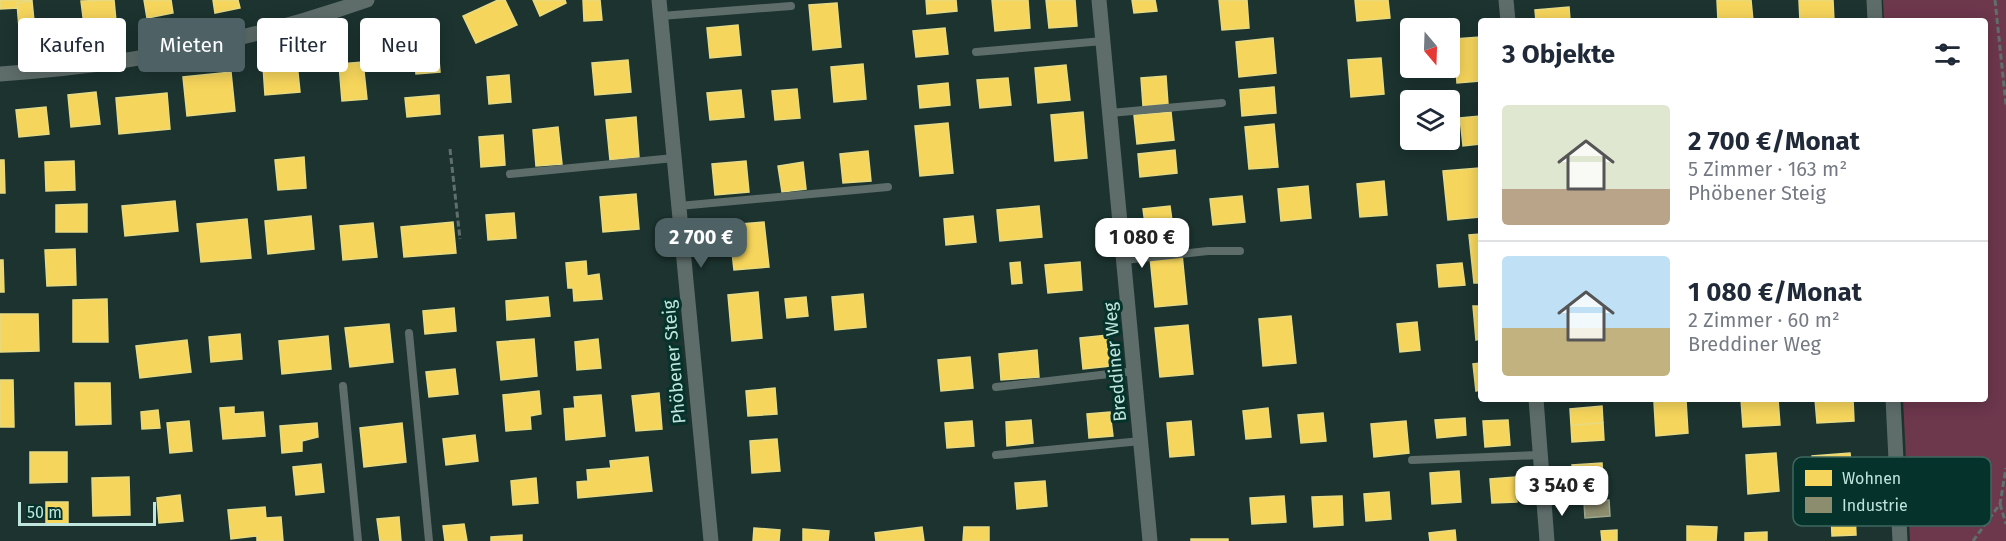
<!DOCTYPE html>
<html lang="de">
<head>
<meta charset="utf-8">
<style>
	body { margin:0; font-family:"Fira Sans",sans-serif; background:#f6f6f7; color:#1f2937; height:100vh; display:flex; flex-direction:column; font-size:22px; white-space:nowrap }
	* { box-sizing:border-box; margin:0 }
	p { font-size:20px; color:#747a83 }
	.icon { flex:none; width:33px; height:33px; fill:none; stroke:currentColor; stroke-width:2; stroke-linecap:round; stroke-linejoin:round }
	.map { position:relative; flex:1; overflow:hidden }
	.panel { position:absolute; left:1478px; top:18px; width:510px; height:384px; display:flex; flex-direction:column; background:#fff; border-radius:6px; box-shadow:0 3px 15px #0003 }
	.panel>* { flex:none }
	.top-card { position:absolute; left:18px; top:18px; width:570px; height:54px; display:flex; gap:12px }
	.needle { width:39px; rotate:161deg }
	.fabs { position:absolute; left:1400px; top:18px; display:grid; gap:12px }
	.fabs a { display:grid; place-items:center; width:60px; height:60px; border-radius:6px; background:#fff; box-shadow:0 3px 15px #0003; font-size:30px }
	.scale { position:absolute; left:18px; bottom:15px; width:138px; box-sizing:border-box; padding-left:6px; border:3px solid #c0e5dc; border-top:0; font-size:16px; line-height:21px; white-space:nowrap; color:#c0e5dc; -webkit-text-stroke:4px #05332b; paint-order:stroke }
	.price { position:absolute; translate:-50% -51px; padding:0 14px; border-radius:12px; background:#fff; color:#222; font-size:20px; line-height:39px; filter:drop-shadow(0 2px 3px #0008) }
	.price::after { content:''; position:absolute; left:50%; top:36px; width:18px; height:14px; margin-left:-9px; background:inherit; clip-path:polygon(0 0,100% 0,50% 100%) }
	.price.active { background:#4e6266; color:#fff }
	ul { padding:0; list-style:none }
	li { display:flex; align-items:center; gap:18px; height:150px; padding:0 24px }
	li+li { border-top:2px solid #e0e1e3 }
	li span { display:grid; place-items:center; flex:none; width:168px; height:120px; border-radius:6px; color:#555 }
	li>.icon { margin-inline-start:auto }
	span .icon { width:72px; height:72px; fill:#fffc; stroke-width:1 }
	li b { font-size:26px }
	h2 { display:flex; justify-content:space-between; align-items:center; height:72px; padding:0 24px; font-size:26px }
	.chip { padding:0 21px; border-radius:6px; background:#fff; box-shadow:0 3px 15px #0003; font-size:21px; line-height:54px }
	.chip.active { background:#4e6266; color:#fff }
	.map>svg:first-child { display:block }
	.green { fill:#6d374c }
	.homes { fill:#f6d55c; stroke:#e6da82; stroke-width:1.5 }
	.industry { fill:#8c8c6e; stroke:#9ca78f; stroke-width:1.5 }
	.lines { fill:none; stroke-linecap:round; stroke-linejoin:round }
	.path { stroke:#616f6c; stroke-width:3; stroke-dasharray:6 3; stroke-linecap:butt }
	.lane { stroke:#5e6d6a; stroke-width:8 }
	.street { stroke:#5e6d6a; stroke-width:15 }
	.labels { text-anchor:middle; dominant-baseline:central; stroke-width:6; stroke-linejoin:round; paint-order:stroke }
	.street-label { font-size:18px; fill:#c0e5dc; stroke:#05332b }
	.key { fill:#05332b; stroke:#3d6860; stroke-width:1.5 }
	.key-label { font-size:16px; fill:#c0e5dc }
</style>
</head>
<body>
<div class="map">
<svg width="2006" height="541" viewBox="0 0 2006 541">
	<rect width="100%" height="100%" fill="#1c332f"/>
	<path class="green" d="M1883,0H2006V541H1910L1903,399H1984V21H1884Z"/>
	<path class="homes" d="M0,0H32V1L17,3V8L0,9Z
		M114,0L116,21L84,25L81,1Z
		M144,0H171L173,13L147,18Z
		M213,0H238L240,8L215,13Z
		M498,0H505L517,25L476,43L463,16Z
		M533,0H565L566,3L540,16Z
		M583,0H600L602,20L584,21Z
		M926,0H956L957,11L927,14Z
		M992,0H1028L1030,28L995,31Z
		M1046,0H1075L1077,26L1049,28Z
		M1132,0H1155L1157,11L1134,13Z
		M1219,0H1247L1249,28L1222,30Z
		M1355,0H1388L1390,18L1357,21Z
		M1717,0H1751L1753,21H1718Z
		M1799,0H1833L1834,21H1800Z
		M32,1L37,51L21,53L17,3Z
		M837,3L841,47L813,50L809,5Z
		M1569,7L1570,20L1536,21L1535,10Z
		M738,25L741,55L710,58L707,28Z
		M945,28L948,54L916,57L913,31Z
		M1480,37V81L1457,83L1454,39Z
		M1273,38L1276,73L1239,77L1236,42Z
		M438,48L440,72L416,74L414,50Z
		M1381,58L1384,94L1351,97L1348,60Z
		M628,60L631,92L595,95L592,63Z
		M363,62L367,99L342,101L339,64Z
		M297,63L300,92L265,95L263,66Z
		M863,64L866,99L834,102L831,67Z
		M1066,65L1070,100L1038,103L1035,68Z
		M231,72L235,111L187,116L183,77Z
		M509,75L511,102L489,104L487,77Z
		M1166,76L1168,104L1143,106L1141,78Z
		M1008,78L1011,105L980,108L977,80Z
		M948,83L950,105L920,108L918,86Z
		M1274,87L1276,113L1242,116L1240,90Z
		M797,89L800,118L775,120L772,91Z
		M741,90L744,117L710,120L707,93Z
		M96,92L100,124L71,127L68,95Z
		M167,93L170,129L119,134L116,98Z
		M439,95L440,114L407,117L405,98Z
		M46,107L49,134L19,137L16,110Z
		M1083,112L1087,158L1055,161L1051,115Z
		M1171,112L1174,140L1137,144L1134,115Z
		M1480,116V144L1463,146L1460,118Z
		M636,117L639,157L610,160L606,120Z
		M948,123L953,173L920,176L915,126Z
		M1274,124L1278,167L1249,169L1245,127Z
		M558,127L562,164L536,166L533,130Z
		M503,135L505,165L481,167L479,137Z
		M1175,150L1177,173L1140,177L1138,154Z
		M868,151L871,181L843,183L840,154Z
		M304,157L306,188L278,190L275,160Z
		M0,160H4L5,193H0Z
		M74,161L75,190L46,191L45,162Z
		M746,161L749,192L715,195L712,164Z
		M803,162L806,189L782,192L778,166Z
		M1479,168L1480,217L1448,220L1443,171Z
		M1384,181L1387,215L1360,217L1357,184Z
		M1308,186L1311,218L1281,221L1278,189Z
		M636,194L639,229L603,232L600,197Z
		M1242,196L1245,222L1213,225L1210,199Z
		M175,201L178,231L125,236L122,206Z
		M87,204V232H56V205Z
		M1039,206L1042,237L1000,241L997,210Z
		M1170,206L1173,228L1146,231L1143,209Z
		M514,213L516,238L488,240L486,215Z
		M311,216L314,249L268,254L265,221Z
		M973,216L976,242L946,245L944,219Z
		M247,219L251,258L201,262L197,224Z
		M453,222L456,253L404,257L401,227Z
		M764,222L769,267L734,270L729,225Z
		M373,223L377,257L343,260L340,226Z
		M1480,234V283H1474L1469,235Z
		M75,249L76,285L47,286L45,250Z
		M1182,254L1187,304L1155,307L1150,257Z
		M0,260H3L4,292H0Z
		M586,261L587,276L599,274L602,299L574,301L573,288H568L566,263Z
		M1020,262L1022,283L1012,284L1010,263Z
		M1080,262L1082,290L1048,293L1045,265Z
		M1462,263L1465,285L1439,287L1437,265Z
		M758,292L762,338L732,341L728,295Z
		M863,294L866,327L835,330L832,297Z
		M548,297L550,316L507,320L506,301Z
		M806,297L808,316L787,318L785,299Z
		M107,299L108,342H73V300Z
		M1473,306H1480V339L1476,340Z
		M454,308L456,331L425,334L423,311Z
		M0,314H38L39,351L0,352Z
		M1291,316L1296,363L1263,366L1259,319Z
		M1417,322L1420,350L1400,352L1397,324Z
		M389,324L393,362L350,367L345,328Z
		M1188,325L1193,374L1160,377L1155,328Z
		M240,334L242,359L211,362L209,337Z
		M1108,335L1111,366L1083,369L1080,338Z
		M328,336L331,369L282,374L279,341Z
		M534,339L537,376L501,380L497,342Z
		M598,339L601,368L577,370L575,342Z
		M187,340L191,372L140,378L136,346Z
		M1037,350L1039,377L1001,380L999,354Z
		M970,357L973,388L941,391L938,360Z
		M1480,363V390L1476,391L1473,364Z
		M455,369L458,394L429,397L426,372Z
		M0,380H13L14,427H0Z
		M75,383H110L111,424L76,425Z
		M775,388L777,414L748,416L746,391Z
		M539,391L541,414L530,416L531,429L506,431L503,395Z
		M659,393L662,429L636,431L632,396Z
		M601,395L605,436L566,440L564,409L575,408L574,397Z
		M1741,399H1778L1780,425L1743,427Z
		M1815,399H1853L1854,421L1817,423Z
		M1686,400L1688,433L1656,436L1654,402Z
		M1602,406L1603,423L1571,425L1570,409Z
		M234,407V414L263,412L265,436L223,439L220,408Z
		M1268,408L1271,437L1246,439L1243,411Z
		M158,410L160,428L142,429L141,412Z
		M1110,412L1113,436L1089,438L1087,414Z
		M1323,413L1326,441L1301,443L1298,415Z
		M1465,418L1466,435L1437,438L1435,420Z
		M1031,420L1033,443L1007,446L1006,422Z
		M1508,420L1510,445L1485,447L1483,421Z
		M189,421L192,451L170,453L167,423Z
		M972,421L974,446L947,448L945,423Z
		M1191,421L1194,455L1170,457L1167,423Z
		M1406,421L1409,453L1374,457L1371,424Z
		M317,423L318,437L302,441V451L282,453L280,426Z
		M402,423L406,462L364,467L360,428Z
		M1603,423L1604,440L1572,442L1571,425Z
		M475,435L478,461L446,465L443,439Z
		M777,439L780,471L752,473L750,441Z
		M30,452H67V482L30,483Z
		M1776,453L1779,491L1748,494L1746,455Z
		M1850,453L1853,486L1814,488L1812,456Z
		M648,457L652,491L578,498L577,482L588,481L587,470L611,468L610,461Z
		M1602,463L1604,493L1574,495L1572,465Z
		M321,464L324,492L296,495L293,467Z
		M1459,471L1461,502L1432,504L1430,473Z
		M129,477L130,515L93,516L92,478Z
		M1515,477L1517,502L1492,503L1490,479Z
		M536,478L538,503L513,505L511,481Z
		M1045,481L1047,506L1017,509L1015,483Z
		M1389,492L1391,519L1366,521L1364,494Z
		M180,495L183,521L159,523L157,498Z
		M1284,496L1286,522L1252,524L1250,498Z
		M1342,496L1343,525L1314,527L1312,497Z
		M46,502H68V525H46Z
		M265,507L266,518L281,517L283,541H257V536L231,539L228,510Z
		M1855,511L1856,535L1832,536L1831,512Z
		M399,517L401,541H380L377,519Z
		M464,524L467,541H445L443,526Z
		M1687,526L1717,527L1716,541H1687Z
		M922,527L924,541H876L875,533Z
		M964,527H989V541H963Z
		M754,528L780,530L779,541H753Z
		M803,529L829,531L828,541H803Z
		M1455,530L1456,541H1430L1429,533Z
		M1617,530V541H1602L1601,531Z
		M1767,532V541H1745V533Z
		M522,535V541H491V537Z
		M1191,539H1228V541H1191Z"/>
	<path class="industry" d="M1609,500L1610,516L1585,518L1584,502Z"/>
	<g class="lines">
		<path class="path" d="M1995,0L2006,105
			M450,149L460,239
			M2000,504L2006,524
			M1973,541L2000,504L2006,468"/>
		<path class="lane" d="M661,16L791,6
			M976,52L1103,41
			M1110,113L1222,103
			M510,174L674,158
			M679,206L888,187
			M1124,260L1208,251H1240
			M409,333L429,541
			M343,386L358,541
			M996,387L1135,371
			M996,455L1141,441
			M1412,460L1540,455"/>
		<path class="street" d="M659,0L711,541
			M1099,0L1150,541
			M1506,0L1508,21
			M1874,0L1875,21
			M0,74C124,66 250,41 367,0
			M1536,399L1547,541
			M1893,399L1900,541"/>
	</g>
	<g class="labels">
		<g class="street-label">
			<text transform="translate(674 362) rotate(-95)">Phöbener Steig</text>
			<text transform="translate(1115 362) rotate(-95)">Breddiner Weg</text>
		</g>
	</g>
	<rect x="1793" y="457" width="198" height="69" rx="9" class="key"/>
	<rect x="1805" y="470" width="27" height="16" fill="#f6d55c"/>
	<rect x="1805" y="497" width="27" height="16" fill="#8c8c6e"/>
	<g class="key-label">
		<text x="1842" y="484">Wohnen</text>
		<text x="1842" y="511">Industrie</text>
	</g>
</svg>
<div class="fabs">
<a><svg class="needle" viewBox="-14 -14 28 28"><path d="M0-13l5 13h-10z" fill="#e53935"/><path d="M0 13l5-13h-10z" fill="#747a83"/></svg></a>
<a><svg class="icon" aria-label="layers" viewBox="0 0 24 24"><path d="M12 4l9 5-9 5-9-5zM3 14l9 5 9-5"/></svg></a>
</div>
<div class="scale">50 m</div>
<b class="price active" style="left:701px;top:269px">2 700 €</b>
<b class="price" style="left:1142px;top:269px">1 080 €</b>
<b class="price" style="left:1562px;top:517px">3 540 €</b>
<div class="top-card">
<a class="chip">Kaufen</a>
<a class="chip active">Mieten</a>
<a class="chip">Filter</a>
<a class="chip">Neu</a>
</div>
<section class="panel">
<h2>3 Objekte<svg class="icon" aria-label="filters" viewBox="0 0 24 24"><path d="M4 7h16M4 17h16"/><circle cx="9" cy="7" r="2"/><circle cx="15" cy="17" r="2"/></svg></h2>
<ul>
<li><span style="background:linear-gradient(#dfe7d0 70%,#b9a48a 0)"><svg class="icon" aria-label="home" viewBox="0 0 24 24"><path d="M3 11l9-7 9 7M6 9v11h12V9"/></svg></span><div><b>2 700 €/Monat</b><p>5 Zimmer · 163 m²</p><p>Phöbener Steig</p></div></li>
<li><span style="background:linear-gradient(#bfe0f5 60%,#c2b280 0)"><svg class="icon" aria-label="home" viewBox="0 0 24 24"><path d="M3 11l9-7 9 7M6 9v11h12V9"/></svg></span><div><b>1 080 €/Monat</b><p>2 Zimmer · 60 m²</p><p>Breddiner Weg</p></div></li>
</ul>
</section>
</div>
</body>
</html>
